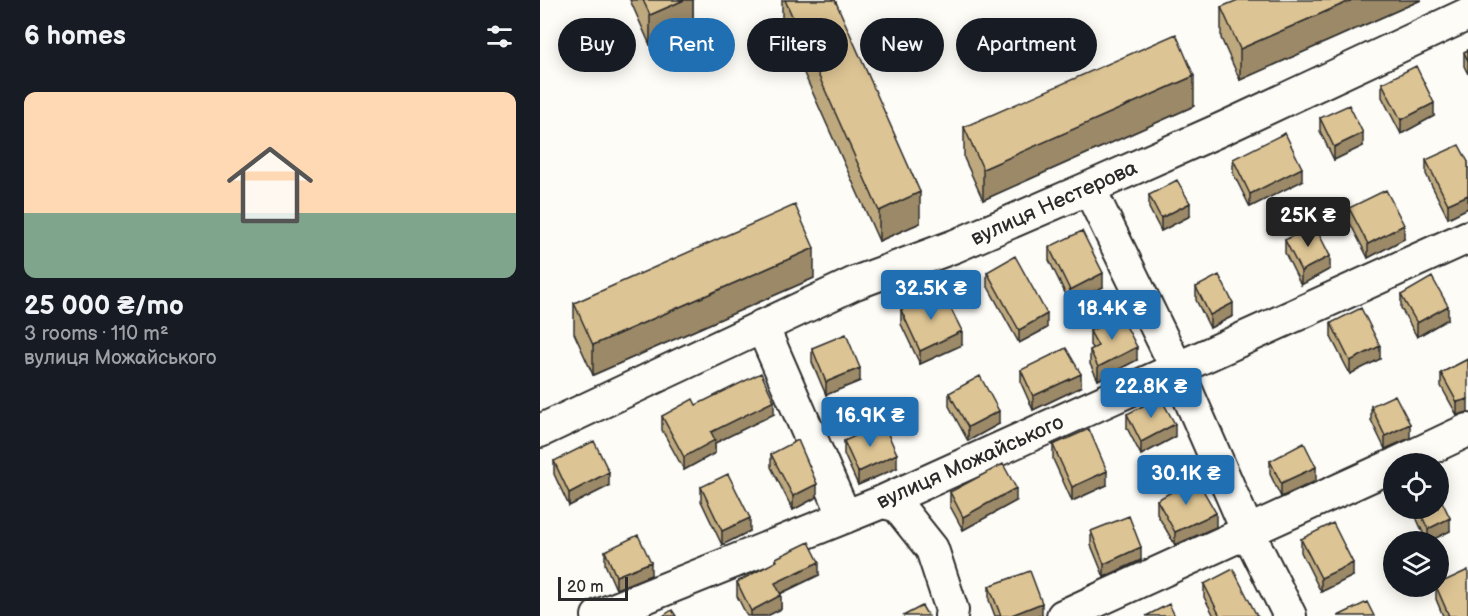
<!DOCTYPE html>
<html lang="en">
<head>
<meta charset="utf-8">
<style>
	body { margin:0; font-family:"Balsamiq Sans",sans-serif; background:#242831; color:#f1f3f6; height:100vh; display:flex; flex-direction:column; font-size:22px; white-space:nowrap }
	* { box-sizing:border-box; margin:0 }
	p { font-size:20px; color:#9ea1a6 }
	.icon { flex:none; width:33px; height:33px; fill:none; stroke:currentColor; stroke-width:2; stroke-linecap:round; stroke-linejoin:round }
	.map { position:relative; flex:1; overflow:hidden }
	.details { display:flex; flex-direction:column; background:#171b24; width:540px }
	.details>* { flex:none }
	.top-card { position:absolute; left:18px; top:18px; width:570px; height:54px; display:flex; gap:12px }
	.tools { position:absolute; left:843px; top:453px; display:grid; gap:12px }
	.tools a { display:grid; place-items:center; width:66px; height:66px; border-radius:50%; background:#171b24; box-shadow:0 3px 15px #0003; font-size:30px }
	.scale { position:absolute; left:18px; bottom:15px; width:70px; box-sizing:border-box; padding-left:6px; border:3px solid #2b2b2b; border-top:0; font-size:16px; line-height:21px; white-space:nowrap; color:#2b2b2b; -webkit-text-stroke:4px #fdfcf7; paint-order:stroke }
	.price { position:absolute; translate:-50% -51px; padding:0 14px; border-radius:6px; background:#1f6fb2; color:#fff; font-size:20px; line-height:39px; filter:drop-shadow(0 2px 3px #0008) }
	.price::after { content:''; position:absolute; left:50%; top:36px; width:18px; height:14px; margin-left:-9px; background:inherit; clip-path:polygon(0 0,100% 0,50% 100%) }
	.price.on { background:#222; color:#fff }
	ul { padding:0; list-style:none }
	li { display:grid; align-content:center; gap:12px; height:318px; padding:0 24px }
	li span { display:grid; place-items:center; height:186px; border-radius:12px; color:#555 }
	li>.icon { margin-inline-start:auto }
	span .icon { width:108px; height:108px; fill:#fffc; stroke-width:1 }
	li b { font-size:26px }
	h2 { display:flex; justify-content:space-between; align-items:center; height:72px; padding:0 24px; font-size:26px }
	.chip { padding:0 21px; border-radius:27px; background:#171b24; box-shadow:0 3px 15px #0003; font-size:21px; line-height:54px }
	.chip.on { background:#1f6fb2; color:#fff }
	main { display:flex; flex:1; min-height:0 }
	.map>svg:first-child { display:block }
	.lines { fill:none; stroke-linecap:round; stroke-linejoin:round }
	.minor-casing { stroke:#2b2b2b; stroke-width:36 }
	.minor { stroke:#fdfcf7; stroke-width:32 }
	.wall { fill:#bea97f; stroke:#2b2b2b; stroke-width:1.5 }
	.shaded-wall { fill:#9b8968; stroke:#2b2b2b; stroke-width:1.5 }
	.building { fill:#ddc494; stroke:#2b2b2b; stroke-width:1.5 }
	.labels { text-anchor:middle; dominant-baseline:central; stroke-width:5; stroke-linejoin:round; paint-order:stroke }
	.street-label { font-size:21px; fill:#2b2b2b; stroke:#fdfcf7 }
</style>
</head>
<body>
<main>
<section class="details">
<h2>6 homes<svg class="icon" aria-label="filters" viewBox="0 0 24 24"><path d="M4 7h16M4 17h16"/><circle cx="9" cy="7" r="2"/><circle cx="15" cy="17" r="2"/></svg></h2>
<ul>
<li><span style="background:linear-gradient(#ffd9b3 65%,#7fa58c 0)"><svg class="icon" aria-label="home" viewBox="0 0 24 24"><path d="M3 11l9-7 9 7M6 9v11h12V9"/></svg></span><div><b>25 000 ₴/mo</b><p>3 rooms · 110 m²</p><p>вулиця Можайського</p></div></li>
</ul>
</section>
<div class="map">
<svg width="928" height="616" viewBox="0 0 928 616">
	<rect width="100%" height="100%" fill="#fdfcf7"/>
	<filter id="ink" filterUnits="userSpaceOnUse"><feTurbulence type="fractalNoise" baseFrequency=".0167" numOctaves="2"/><feDisplacementMap in="SourceGraphic" scale="12" xChannelSelector="R" yChannelSelector="G"/><feConvolveMatrix kernelMatrix="1 2 1 2 8 2 1 2 1" color-interpolation-filters="sRGB"/></filter>
	<g filter="url(#ink)">
		<g class="lines">
			<g class="minor-casing">
				<path id="minor" d="M549,188L637,369L708,532L750,616
					M222,326L305,517
					M0,431L315,283L415,246L549,188L684,128L928,14
					M856,464L928,430
					M342,502L357,505L392,549L412,610L411,616
					M58,616L342,502L928,237
					M523,616L854,465"/>
			</g>
			<use href="#minor" class="minor"/>
		</g>
		<path class="wall" d="M90,0H153V27L110,45Z
			M242,0H295L380,223L339,241L242,24Z
			M881,0L700,80L681,38V7Z
			M928,50V74L924,66V52Z
			M842,83L894,116L861,134L842,97Z
			M654,106L443,200L424,158V127Z
			M780,118L823,146L794,160L780,131Z
			M693,159L762,181L710,207L693,173Z
			M886,160L928,162V208L908,218L886,174Z
			M609,195L650,216L621,231L609,208Z
			M809,208L864,239L828,258L809,221Z
			M745,240L790,269L761,285L745,253Z
			M509,247L563,287L530,303L509,260Z
			M447,272L507,328L479,343L447,285Z
			M274,278L53,375L34,333V303Z
			M656,287L693,316L670,328L656,300Z
			M861,295L908,319L877,337L861,308Z
			M361,310L422,345L380,364L361,324Z
			M791,323L840,359L810,374L791,337Z
			M550,331L597,360L558,380L550,364V350L553,349L550,345Z
			M272,348L320,381L286,395L272,362Z
			M928,359L917,415L901,386V373Z
			M481,370L541,387L493,410L481,383Z
			M409,393L459,424L428,441L409,406Z
			M156,405L234,414L175,443V453L144,470L122,430V416Z
			M831,406L870,438L845,449L831,420Z
			M587,414L635,437L601,455L587,428Z
			M304,441L357,468L318,485L304,454Z
			M513,445L567,485L532,501L513,459Z
			M231,454L277,497L253,510L231,467Z
			M14,461L69,486L29,506L14,474Z
			M730,461L776,481L741,497L730,474Z
			M161,487L210,531L182,545L161,501Z
			M410,492L476,501L423,530L410,506Z
			M617,500L676,527L635,545L617,514Z
			M872,508H898L910,531L887,542Z
			M551,531L601,560L564,577L551,545Z
			M761,539L813,576L781,592L761,552Z
			M65,551L111,575L76,589L65,564Z
			M236,558L279,575L240,594L241,609L227,616H207L197,596V582L236,562Z
			M664,584L717,616H674L664,597Z
			M449,586L502,616H455L449,600Z
			M896,586H898L928,616H903L896,599Z"/>
		<path class="shaded-wall" d="M144,0H153V27L110,45V15Z
			M812,0H881L700,80V49Z
			M654,76V106L443,200V169Z
			M894,103V116L861,134V120Z
			M823,133V146L794,160V147Z
			M762,168V181L710,207V194Z
			M380,192V223L339,241V211Z
			M928,195V208L908,218V204Z
			M650,203V216L621,231V218Z
			M864,225V239L828,258V244Z
			M274,248V278L53,375V345Z
			M790,256V269L761,285V271Z
			M563,273V287L530,303V290Z
			M693,303V316L670,328V315Z
			M908,306V319L877,337V323Z
			M507,314V328L479,343V330Z
			M422,331V345L380,364V351Z
			M840,346V359L810,374V361Z
			M597,347V360L558,380V367Z
			M320,368V381L286,395V382Z
			M541,374V387L493,410V396Z
			M928,399V412L917,415V402Z
			M234,401V414L175,443V453L144,470V457L171,432Z
			M459,411V424L428,441V427Z
			M635,424V437L601,455V442Z
			M870,424V438L845,449V436Z
			M357,454V468L318,485V472Z
			M776,467V481L741,497V483Z
			M567,471V485L532,501V487Z
			M69,472V486L29,506V493Z
			M277,484V497L253,510V496Z
			M476,488V501L423,530V517Z
			M676,513V527L635,545V532Z
			M210,518V531L182,545V531Z
			M910,518V531L888,542V529Z
			M601,547V560L564,577V564Z
			M111,562V575L76,589V576Z
			M279,562V575L235,596V583Z
			M813,563V576L781,592V578Z
			M241,595V609L227,616H211V611Z
			M502,603V616H469Z"/>
		<path class="building" d="M103,0H144L110,15Z
			M245,0H295L380,192L339,211Z
			M698,0H812L700,49L681,7Z
			M636,34L654,76L443,169L424,127Z
			M928,50V61L924,52Z
			M876,66L894,103L861,120L842,83Z
			M809,105L823,133L794,147L780,118Z
			M745,133L762,168L710,194L693,159Z
			M919,145L928,162V195L908,204L886,160Z
			M637,180L650,203L621,218L609,195Z
			M846,190L864,225L828,244L809,208Z
			M255,205L274,248L53,345L34,303Z
			M774,224L790,256L761,271L745,240Z
			M542,231L563,273L530,290L509,247Z
			M475,256L507,314L479,330L447,272Z
			M679,275L693,303L670,315L656,287Z
			M892,277L908,306L877,323L861,295Z
			M402,291L422,331L380,351L361,310Z
			M821,308L840,346L810,361L791,323Z
			M581,316L597,347L558,367L550,350L558,346L550,331Z
			M306,334L320,368L286,382L272,348Z
			M526,348L541,374L493,396L481,370Z
			M928,359V399L917,402L901,373Z
			M221,373L234,401L171,432L175,440L144,457L122,416L153,399L156,405Z
			M440,376L459,411L428,427L409,393Z
			M855,395L870,424L845,436L831,406Z
			M620,397L635,424L601,442L587,414Z
			M343,423L357,454L318,472L304,441Z
			M549,429L567,471L532,487L513,445Z
			M258,440L277,484L253,496L231,454Z
			M54,441L69,472L29,493L14,461Z
			M764,443L776,467L741,483L730,461Z
			M463,464L476,488L423,517L410,492Z
			M188,474L210,518L182,531L161,487Z
			M656,478L676,513L635,532L617,500Z
			M898,493L910,518L888,529L878,508H898Z
			M589,516L601,547L564,564L551,531Z
			M793,523L813,563L781,578L761,539Z
			M98,535L111,562L76,576L65,551Z
			M269,542L279,562L235,583L241,595L211,611L197,582L237,561L236,558Z
			M693,569L717,616H680L664,584Z
			M928,570V616H909L896,586H898V584Z
			M490,571L502,603L469,616H461L449,586Z
			M827,602L834,616H798Z
			M629,604L635,616H606Z
			M382,606L388,616H363Z
			M132,610L136,616H123Z"/>
	</g>
	<g class="labels">
		<g class="street-label">
			<text transform="translate(514 203) rotate(-24)">вулиця Нестерова</text>
			<text transform="translate(430 462) rotate(-24)">вулиця Можайського</text>
		</g>
	</g>
</svg>
<div class="tools">
<a><svg class="icon" aria-label="locate" viewBox="0 0 24 24"><circle cx="12" cy="12" r="6"/><path d="M12 2v4M12 18v4M2 12h4M18 12h4"/></svg></a>
<a><svg class="icon" aria-label="layers" viewBox="0 0 24 24"><path d="M12 4l9 5-9 5-9-5zM3 14l9 5 9-5"/></svg></a>
</div>
<div class="scale">20 m</div>
<b class="price on" style="left:768px;top:248px">25K ₴</b>
<b class="price" style="left:391px;top:321px">32.5K ₴</b>
<b class="price" style="left:572px;top:341px">18.4K ₴</b>
<b class="price" style="left:611px;top:419px">22.8K ₴</b>
<b class="price" style="left:330px;top:448px">16.9K ₴</b>
<b class="price" style="left:646px;top:506px">30.1K ₴</b>
<div class="top-card">
<a class="chip">Buy</a>
<a class="chip on">Rent</a>
<a class="chip">Filters</a>
<a class="chip">New</a>
<a class="chip">Apartment</a>
</div>
</div>
</main>
</body>
</html>
